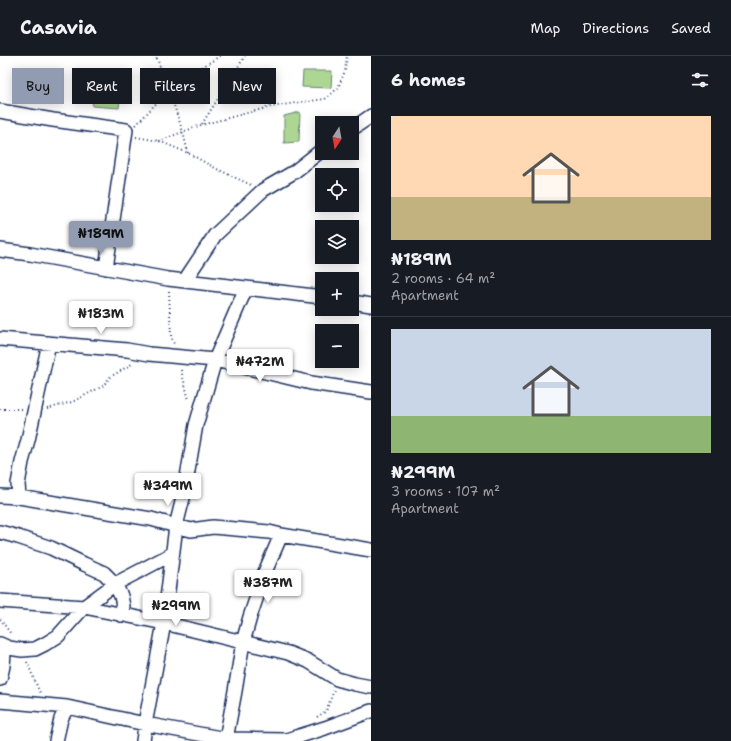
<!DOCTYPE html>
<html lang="en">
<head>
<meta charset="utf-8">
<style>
	body { margin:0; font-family:"Shantell Sans",sans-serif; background:#20242c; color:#f1f3f6; height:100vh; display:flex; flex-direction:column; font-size:15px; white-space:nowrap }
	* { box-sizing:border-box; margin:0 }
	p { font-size:13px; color:#9ea1a6 }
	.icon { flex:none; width:22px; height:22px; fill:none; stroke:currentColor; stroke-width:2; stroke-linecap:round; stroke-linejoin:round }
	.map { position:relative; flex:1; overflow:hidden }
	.side { display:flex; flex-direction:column; background:#171b24; width:360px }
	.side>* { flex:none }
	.banner { position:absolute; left:12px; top:12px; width:299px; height:36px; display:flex; gap:8px }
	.needle { width:26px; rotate:191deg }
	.fabs { position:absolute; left:315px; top:60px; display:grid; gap:8px }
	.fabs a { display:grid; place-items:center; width:44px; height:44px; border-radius:0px; background:#171b24; box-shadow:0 2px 10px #0003; font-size:20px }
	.price { position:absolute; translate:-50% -34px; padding:0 9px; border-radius:4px; background:#fff; color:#222; font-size:13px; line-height:26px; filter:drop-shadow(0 1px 2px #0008) }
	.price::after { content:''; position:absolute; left:50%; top:24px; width:12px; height:9px; margin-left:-6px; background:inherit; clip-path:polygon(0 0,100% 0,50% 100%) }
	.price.selected { background:#919bb2; color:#111 }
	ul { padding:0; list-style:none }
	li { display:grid; align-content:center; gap:8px; height:212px; padding:0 20px }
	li+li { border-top:1px solid #363941 }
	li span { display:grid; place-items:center; height:124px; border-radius:0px; color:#555 }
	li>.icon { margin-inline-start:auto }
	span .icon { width:72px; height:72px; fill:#fffc; stroke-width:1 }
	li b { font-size:17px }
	h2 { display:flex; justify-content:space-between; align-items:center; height:48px; padding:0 20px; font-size:17px }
	.tag { padding:0 14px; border-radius:0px; background:#171b24; box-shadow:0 2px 10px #0003; font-size:14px; line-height:36px }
	.tag.selected { background:#919bb2; color:#111 }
	header { display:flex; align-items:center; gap:24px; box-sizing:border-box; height:56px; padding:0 20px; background:#171b24; border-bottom:1px solid #363941 }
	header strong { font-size:19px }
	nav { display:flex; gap:22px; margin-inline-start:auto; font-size:14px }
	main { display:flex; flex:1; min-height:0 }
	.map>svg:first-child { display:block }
	.green { fill:#aed693; stroke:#648278 }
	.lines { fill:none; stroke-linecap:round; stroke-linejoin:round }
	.minor-casing { stroke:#1b2f5e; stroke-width:16 }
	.path { stroke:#1b2f5e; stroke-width:2; stroke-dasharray:1 3; stroke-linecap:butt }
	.minor { stroke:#fff; stroke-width:13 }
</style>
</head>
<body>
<header>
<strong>Casavia</strong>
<nav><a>Map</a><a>Directions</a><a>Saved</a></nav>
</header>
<main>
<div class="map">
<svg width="371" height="685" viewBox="0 0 371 685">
	<rect width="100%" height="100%" fill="#fff"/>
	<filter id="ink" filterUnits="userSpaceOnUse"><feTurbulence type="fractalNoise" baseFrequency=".025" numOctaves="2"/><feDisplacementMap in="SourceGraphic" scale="8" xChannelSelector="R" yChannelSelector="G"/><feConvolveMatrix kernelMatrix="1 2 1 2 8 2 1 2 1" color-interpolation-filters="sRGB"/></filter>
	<g filter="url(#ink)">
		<path class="green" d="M303,15H332L331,32L302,31Z
			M122,21L119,52L92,50L97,23Z
			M300,56L299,86L284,87V60Z"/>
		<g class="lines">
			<g class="minor-casing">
				<path id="minor" d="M0,55L53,64L126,74L106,212
					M352,73L371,60
					M0,194L30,198L168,223L246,232L215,304L196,369L184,438L176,470L164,567L146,663L143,685
					M185,224L215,179L263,134L294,116L322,94
					M246,232L322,241
					M352,246L371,249
					M0,283L127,294L149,298L215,304L311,327L371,336
					M0,440L19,441L151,463L191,474L213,471L269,476L281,479
					M19,441L18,428L22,406L28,384L49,287
					M0,476L18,481L51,492L84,508L104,517L115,528L121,540L123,550L121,559
					M0,545L84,551L164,567L288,597L308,605L337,623L355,628L371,631
					M0,588L9,592L22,594L35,593L45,588L58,580L84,551L115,528L172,498
					M0,588L4,597L3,610L0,623
					M0,645L67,651L145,668L226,683L287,684L325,672L371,655
					M226,683L235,635L243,586L250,561L265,516L281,479L371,494
					M56,685L61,663L67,651"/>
			</g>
			<path class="path" d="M202,68L245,0
				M136,69L163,40L168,32L156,0
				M136,81L159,85L188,97L217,113L251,129
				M159,85L201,69L270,51L302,46L325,43L338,32L345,15L347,0
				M188,97L183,76L168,32L220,0
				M169,235L171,280L174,288
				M181,314L189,344
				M0,353H22
				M47,353L72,346L103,330L110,321L132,308
				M0,563L11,578
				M27,606L40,637
				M317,661L326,655L334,634"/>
			<use href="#minor" class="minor"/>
		</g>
	</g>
</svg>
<div class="fabs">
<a><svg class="needle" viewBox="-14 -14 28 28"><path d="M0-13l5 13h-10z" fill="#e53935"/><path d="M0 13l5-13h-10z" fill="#9ea1a6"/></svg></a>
<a><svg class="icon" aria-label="locate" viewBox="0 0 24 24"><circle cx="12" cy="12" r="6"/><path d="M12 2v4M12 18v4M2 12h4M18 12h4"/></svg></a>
<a><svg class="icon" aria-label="layers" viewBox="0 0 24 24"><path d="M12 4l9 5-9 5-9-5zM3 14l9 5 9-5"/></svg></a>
<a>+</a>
<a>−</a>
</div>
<b class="price selected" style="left:101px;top:199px">₦189M</b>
<b class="price" style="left:101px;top:279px">₦183M</b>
<b class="price" style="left:260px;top:327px">₦472M</b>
<b class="price" style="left:168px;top:451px">₦349M</b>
<b class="price" style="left:268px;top:548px">₦387M</b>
<b class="price" style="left:176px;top:571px">₦299M</b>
<div class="banner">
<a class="tag selected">Buy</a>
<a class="tag">Rent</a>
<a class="tag">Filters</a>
<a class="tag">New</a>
</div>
</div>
<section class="side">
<h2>6 homes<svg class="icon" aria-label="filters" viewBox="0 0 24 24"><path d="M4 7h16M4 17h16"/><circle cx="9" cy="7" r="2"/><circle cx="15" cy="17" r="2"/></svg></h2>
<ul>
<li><span style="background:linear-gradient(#ffd9b3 65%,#c2b280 0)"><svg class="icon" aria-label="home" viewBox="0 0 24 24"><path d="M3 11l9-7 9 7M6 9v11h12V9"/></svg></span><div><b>₦189M</b><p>2 rooms · 64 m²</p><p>Apartment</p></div></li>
<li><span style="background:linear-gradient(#c9d6e8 70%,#8fb573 0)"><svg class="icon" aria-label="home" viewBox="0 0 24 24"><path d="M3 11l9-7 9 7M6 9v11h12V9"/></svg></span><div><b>₦299M</b><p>3 rooms · 107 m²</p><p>Apartment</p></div></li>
</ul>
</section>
</main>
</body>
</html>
